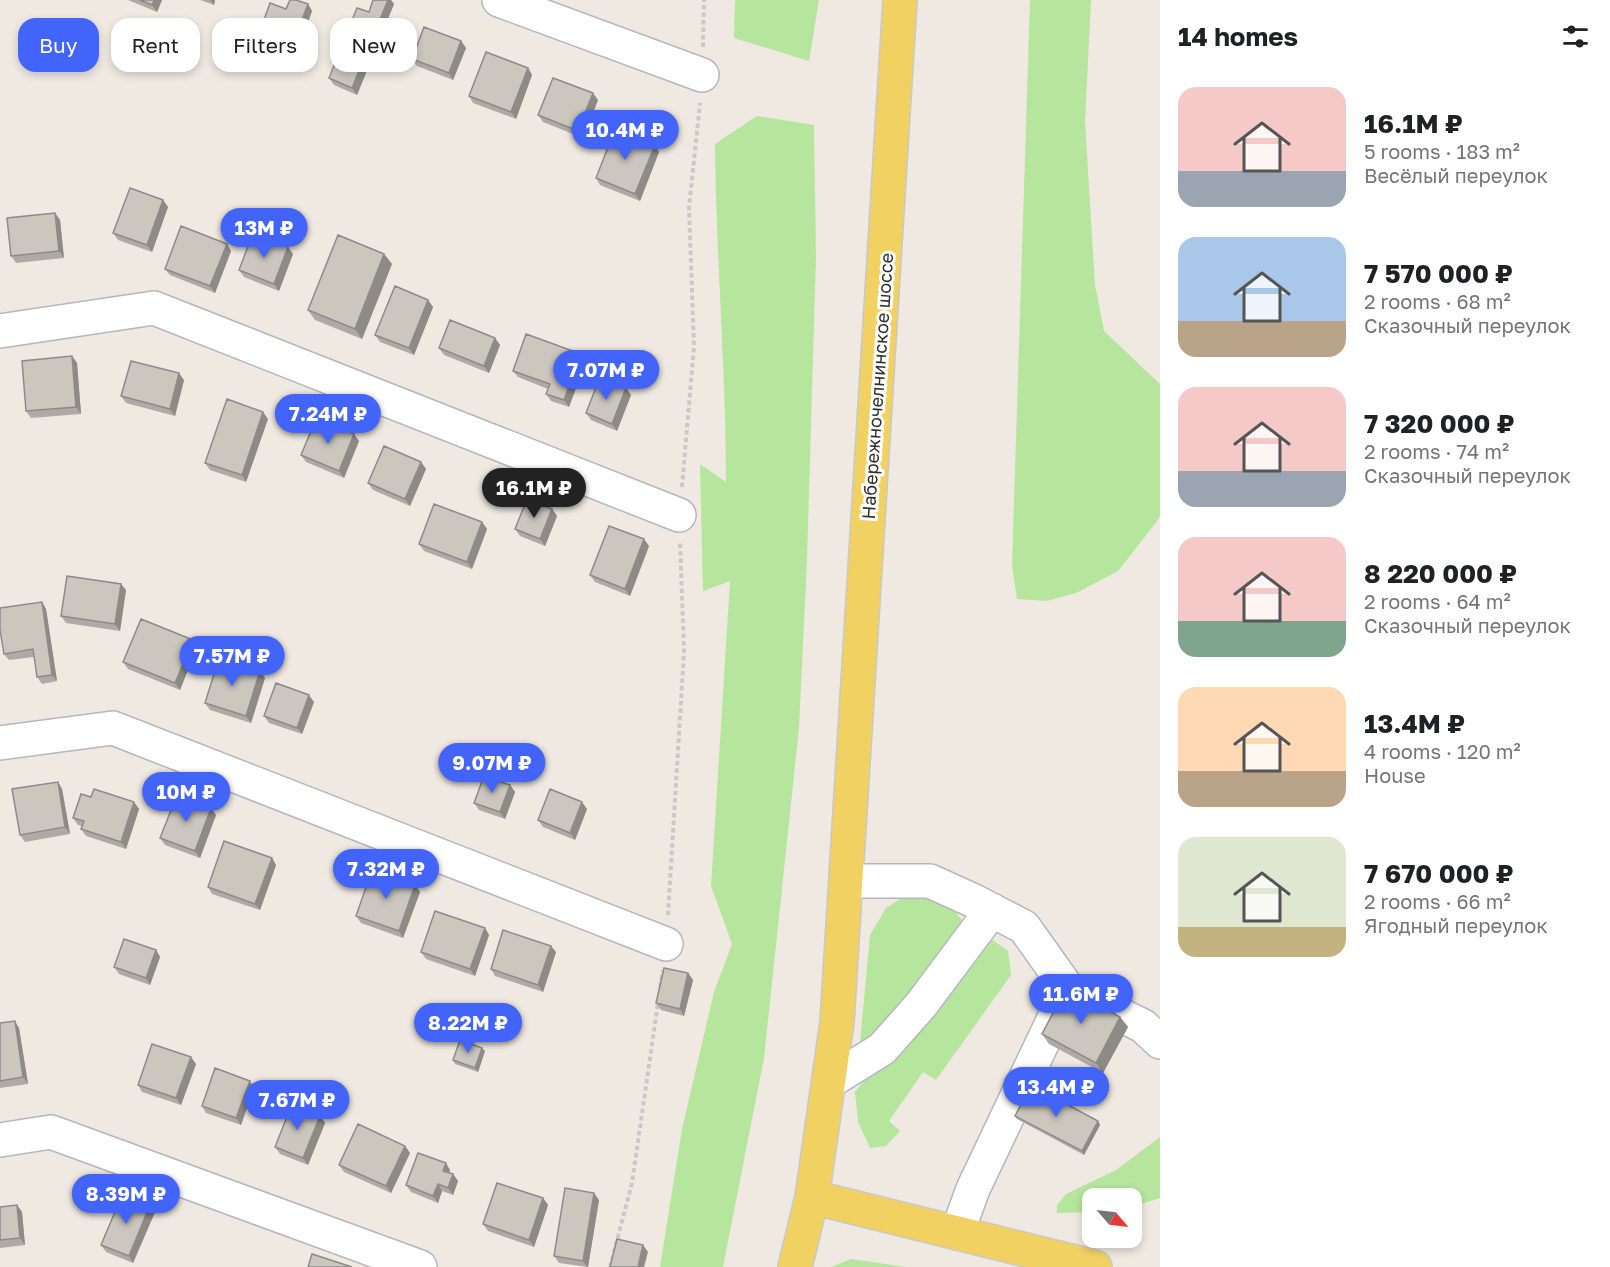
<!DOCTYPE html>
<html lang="en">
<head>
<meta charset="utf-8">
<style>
	body { margin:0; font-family:"Golos Text",sans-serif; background:#f2f2f2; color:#202124; height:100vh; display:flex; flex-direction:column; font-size:22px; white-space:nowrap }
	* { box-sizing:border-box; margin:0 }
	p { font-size:20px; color:#757577 }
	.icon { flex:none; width:33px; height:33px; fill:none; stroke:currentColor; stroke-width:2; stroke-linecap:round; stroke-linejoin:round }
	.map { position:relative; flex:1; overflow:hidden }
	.panel { display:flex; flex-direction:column; background:#fff; width:450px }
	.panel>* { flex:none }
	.banner { position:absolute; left:18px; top:18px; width:570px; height:54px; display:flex; gap:12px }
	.needle { width:39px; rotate:118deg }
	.buttons { position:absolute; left:1082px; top:1188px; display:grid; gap:12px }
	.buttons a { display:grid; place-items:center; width:60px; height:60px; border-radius:12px; background:#fff; box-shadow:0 3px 9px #0003; font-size:30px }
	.price { position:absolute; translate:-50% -51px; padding:0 14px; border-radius:21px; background:#4264fb; color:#fff; font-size:20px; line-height:39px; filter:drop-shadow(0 2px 3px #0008) }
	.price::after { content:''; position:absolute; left:50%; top:36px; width:18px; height:14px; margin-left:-9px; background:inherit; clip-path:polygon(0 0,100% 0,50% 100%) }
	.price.active { background:#222; color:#fff }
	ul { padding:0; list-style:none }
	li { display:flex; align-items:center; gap:18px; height:150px; padding:0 18px }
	li span { display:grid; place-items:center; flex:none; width:168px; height:120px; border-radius:18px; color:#555 }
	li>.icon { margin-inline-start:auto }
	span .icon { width:72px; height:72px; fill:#fffc; stroke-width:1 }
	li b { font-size:26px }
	h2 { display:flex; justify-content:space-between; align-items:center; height:72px; padding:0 18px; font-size:26px }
	.tag { padding:0 21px; border-radius:18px; background:#fff; box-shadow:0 3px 9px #0003; font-size:21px; line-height:54px }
	.tag.active { background:#4264fb; color:#fff }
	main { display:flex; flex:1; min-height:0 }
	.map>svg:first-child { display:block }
	.green { fill:#b6e59e }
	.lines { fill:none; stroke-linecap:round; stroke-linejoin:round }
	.minor-casing { stroke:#b4b7c1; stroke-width:36 }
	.major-casing { stroke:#c9c9c9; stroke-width:36 }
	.path { stroke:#c9c9c9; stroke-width:4; stroke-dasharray:4.5 3; stroke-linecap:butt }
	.minor { stroke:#fff; stroke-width:33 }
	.major { stroke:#f2d163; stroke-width:33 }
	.wall { fill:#afaba4 }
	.shaded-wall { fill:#8e8b86 }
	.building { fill:#cbc7bf; stroke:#8e8b86; stroke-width:1.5 }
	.labels { text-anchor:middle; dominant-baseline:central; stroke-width:6; stroke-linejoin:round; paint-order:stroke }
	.street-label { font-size:18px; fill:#2e2e2e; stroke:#fff }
</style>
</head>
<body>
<main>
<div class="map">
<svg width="1160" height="1267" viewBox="0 0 1160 1267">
	<rect width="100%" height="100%" fill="#efe9e1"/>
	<path class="green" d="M735,0H819L809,61L734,38Z
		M1030,0H1091L1085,122L1095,285L1104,331L1160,384V516L1158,520L1118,571L1076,593L1047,601L1017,599L1012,565Z
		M757,116L814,125L816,256L807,559L799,728L764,1058L723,1267H660L682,1129L714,992L732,944L711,886L730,581L703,591L700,464L726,482C726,369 716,257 715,144Z
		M905,896L943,897L966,925L858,1064L870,935L886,908Z
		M980,931L1008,951L1011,975L936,1080L923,1072L889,1121L900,1131L886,1146L870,1148L858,1122L855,1092Z
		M1160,1137V1198L1131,1207V1198H1092V1212L1057,1213V1205L1066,1194L1116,1170Z
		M851,1259L906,1267H831Z"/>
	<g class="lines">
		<g class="minor-casing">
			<path id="minor" d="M499,0L702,75
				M0,331L154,308L679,515
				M0,743L113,728L666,944
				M846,881H930L974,901L1024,927L1068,989
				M829,1082L882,1049L921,1005L992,910
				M0,1140L51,1132L420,1267
				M957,1233L973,1189L1068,989L1143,1026L1160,1042"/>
		</g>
		<g class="major-casing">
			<path id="major" d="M812,1197L1095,1267
				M795,1267L812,1197L837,1022L900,0"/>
		</g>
		<path class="path" d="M703,47L704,0
			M682,487L694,346L689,208L700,103
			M668,915L684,652L680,542
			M660,987L663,970
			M610,1267L632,1183L658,1003"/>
		<use href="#minor" class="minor"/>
		<use href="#major" class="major"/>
	</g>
	<path class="wall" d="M128,0H162L157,12Z
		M200,0H215L214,5Z
		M373,0H391L394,4L357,95L334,85L329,78L369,12Z
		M308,4L312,11L294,61L261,49L256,42Z
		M461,41L466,48L453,80L417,66L412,59Z
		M528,68L532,75L516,119L473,103L469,96Z
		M598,100L583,138L543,122L538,115Z
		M655,145L659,152L640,201L600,185L596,178Z
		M163,200L168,207L152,252L118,240L113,233Z
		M55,213L60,220L64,258L16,263L11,256Z
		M231,251L215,293L170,275L165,269Z
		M293,254L279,291L244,277L239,270Z
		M384,254L392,264L362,339L315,320L308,310Z
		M428,300L433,307L414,355L380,342L375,335Z
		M495,338L500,345L489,373L444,355L439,348Z
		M72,356L77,363L81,414L31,418L26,411Z
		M586,361L569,407L551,401L546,394L548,389L518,377L513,371Z
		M184,380L175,416L126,403L121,396Z
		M626,388L631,395L617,431L591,420L586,413Z
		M268,419L246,482L210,470L205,463Z
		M359,441L344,478L306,462L301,455Z
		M421,462L426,469L410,506L373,490L368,483Z
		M552,509L557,516L545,546L520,536L515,529Z
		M482,522L487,529L472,569L424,551L419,544Z
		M649,546L630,596L595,582L590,575Z
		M126,590L120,631L66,623L61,616Z
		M42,602L46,609L57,681L42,684L37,677L34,657L9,660L4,654Z
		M193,640L197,647L180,690L128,669L123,662Z
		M260,671L265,678L251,723L210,710L205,703Z
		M314,702L302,734L269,723L264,716Z
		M58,782L62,789L70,834L25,842L20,835Z
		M510,785L515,792L505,819L479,810L474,803Z
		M91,797L134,802L139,809L126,849L86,836L81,829L82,826L78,825L73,818Z
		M587,809L575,840L543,827L538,820Z
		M216,815L200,858L165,845L160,838Z
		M272,858L276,865L260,910L212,894L208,887Z
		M415,885L420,892L403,938L361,923L356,916Z
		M485,928L489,935L475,976L426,959L421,952Z
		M156,950L160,957L150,985L119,974L114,967Z
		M556,952L543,992L495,976L491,969Z
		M688,973L693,980L684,1016L661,1010L656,1003Z
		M1120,1017L1128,1027L1103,1073L1049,1044L1042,1034Z
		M0,1023L19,1028L28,1084L0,1088Z
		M485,1051L478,1072L455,1064L453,1060Z
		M196,1064L181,1105L142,1092L138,1085Z
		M254,1088L241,1125L206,1113L202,1106Z
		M320,1116L325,1123L308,1165L280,1154L275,1147Z
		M1015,1116L1098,1121L1100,1125L1084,1155L1017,1119Z
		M405,1146L410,1153L391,1193L344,1172L339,1165Z
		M450,1170L449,1173L453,1174L458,1181L453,1195L442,1191L438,1203L411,1192L406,1185Z
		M543,1198L548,1205L534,1247L488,1231L483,1224Z
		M599,1200L588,1267L559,1263L554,1256Z
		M17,1205L22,1212L25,1245L0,1248V1207Z
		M155,1212L133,1263L106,1252L101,1245Z"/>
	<path class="shaded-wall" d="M154,0H162L157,12L152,5Z
		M210,0H215L214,5Z
		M388,0H391L394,4L357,95L352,88Z
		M308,4L312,11L294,61L289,54Z
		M461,41L466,48L453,80L449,73Z
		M528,68L532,75L516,119L511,112Z
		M593,93L598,100L583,138L578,131Z
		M655,145L659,152L640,201L635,194Z
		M163,200L168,207L152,252L147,245Z
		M55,213L60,220L64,258L59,251Z
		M227,244L231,251L215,293L210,286Z
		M288,247L293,254L279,291L274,284Z
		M384,254L392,264L362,339L355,329Z
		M428,300L433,307L414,355L409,348Z
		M495,338L500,345L489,373L484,366Z
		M581,354L586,361L569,407L564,400Z
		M72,356L77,363L81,414L76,407Z
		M179,373L184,380L175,416L170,409Z
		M626,388L631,395L617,431L612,424Z
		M263,412L268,419L246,482L242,475Z
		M354,434L359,441L344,478L339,471Z
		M421,462L426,469L410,506L405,499Z
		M552,509L557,516L545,546L540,539Z
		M482,522L487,529L472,569L467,562Z
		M644,539L649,546L630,596L625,589Z
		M121,584L126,590L120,631L115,624Z
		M42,602L46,609L57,681L52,675Z
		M193,640L197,647L180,690L175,683Z
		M260,671L265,678L251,723L246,716Z
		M309,695L314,702L302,734L297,728Z
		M58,782L62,789L70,834L65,827Z
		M510,785L515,792L505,819L500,812Z
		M134,802L139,809L126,849L121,842Z
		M582,802L587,809L575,840L570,833Z
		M211,808L216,815L200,858L195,851Z
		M272,858L276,865L260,910L255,904Z
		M415,885L420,892L403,938L399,931Z
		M485,928L489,935L475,976L470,969Z
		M551,946L556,952L543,992L538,985Z
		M156,950L160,957L150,985L146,978Z
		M688,973L693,980L684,1016L680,1009Z
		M1120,1017L1128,1027L1103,1073L1096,1063Z
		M15,1021L19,1028L28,1084L23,1077Z
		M482,1048L485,1051L478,1072L475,1068Z
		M191,1057L196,1064L181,1105L176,1098Z
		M250,1081L254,1088L241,1125L236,1118Z
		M320,1116L325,1123L308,1165L303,1158Z
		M1098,1121L1100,1125L1084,1155L1082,1151Z
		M405,1146L410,1153L391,1193L386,1186Z
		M446,1163L450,1170L448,1178L443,1171Z
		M453,1174L458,1181L453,1195L448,1188Z
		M438,1184L442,1191L438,1203L433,1196Z
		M594,1193L599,1200L588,1267H587L583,1261Z
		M543,1198L548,1205L534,1247L529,1240Z
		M17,1205L22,1212L25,1245L20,1238Z
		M150,1205L155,1212L133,1263L129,1256Z
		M643,1245L648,1252L644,1267H638Z"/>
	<path class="building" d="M140,0H154L152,5Z
		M290,0H296L308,4L289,54L256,42L270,3L286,9Z
		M373,0H388L352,88L329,78L357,8L369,12Z
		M424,27L461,41L449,73L412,59Z
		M486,52L528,68L511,112L469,96Z
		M553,78L593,93L578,131L538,115Z
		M615,129L655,145L635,194L596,178Z
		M130,188L163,200L147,245L113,233Z
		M55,213L59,251L11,256L7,218Z
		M181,226L227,244L210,286L165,269Z
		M253,233L288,247L274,284L239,270Z
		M338,235L384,254L355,329L308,310Z
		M395,286L428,300L409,348L375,335Z
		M450,320L495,338L484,366L439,348Z
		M526,334L581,354L564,400L546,394L550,384L513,371Z
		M72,356L76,407L26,411L22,361Z
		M131,361L179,373L170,409L121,396Z
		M600,377L626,388L612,424L586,413Z
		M227,399L263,412L242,475L205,463Z
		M316,419L354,434L339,471L301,455Z
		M384,446L421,462L405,499L368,483Z
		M527,499L552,509L540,539L515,529Z
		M434,504L482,522L467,562L419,544Z
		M609,526L644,539L625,589L590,575Z
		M67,576L121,584L115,624L61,616Z
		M42,602L52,675L37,677L33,649L4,654L0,630V608Z
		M141,619L193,640L175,683L123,662Z
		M219,658L260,671L246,716L205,703Z
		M276,683L309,695L297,728L264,716Z
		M484,776L510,785L500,812L474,803Z
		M58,782L65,827L20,835L12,789Z
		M94,789L134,802L121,842L81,829L84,821L73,818L81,794L91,797Z
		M550,789L582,802L570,833L538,820Z
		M177,795L211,808L195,851L160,838Z
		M224,841L272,858L255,904L208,887Z
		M372,870L415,885L399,931L356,916Z
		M435,911L485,928L470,969L421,952Z
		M503,930L551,946L538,985L491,969Z
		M124,939L156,950L146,978L114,967Z
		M664,968L688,973L680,1009L656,1003Z
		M1066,988L1120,1017L1096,1063L1042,1034Z
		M15,1021L23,1077L0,1081V1023Z
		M460,1040L482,1048L475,1068L453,1060Z
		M152,1044L191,1057L176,1098L138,1085Z
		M215,1068L250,1081L236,1118L202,1106Z
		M1031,1085L1098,1121L1082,1151L1015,1116Z
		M292,1104L320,1116L303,1158L275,1147Z
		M358,1124L405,1146L386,1186L339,1165Z
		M418,1153L446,1163L443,1171L453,1174L448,1188L438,1184L433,1196L406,1185Z
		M497,1183L543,1198L529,1240L483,1224Z
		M565,1188L594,1193L583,1261L554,1256Z
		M123,1193L150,1205L129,1256L101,1245Z
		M17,1205L20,1238L0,1240V1207Z
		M617,1239L643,1245L638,1267H610Z
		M312,1254L352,1267H308Z"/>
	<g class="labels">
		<g class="street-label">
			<text transform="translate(877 386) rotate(-86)">Набережночелнинское шоссе</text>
		</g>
	</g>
</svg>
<div class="buttons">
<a><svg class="needle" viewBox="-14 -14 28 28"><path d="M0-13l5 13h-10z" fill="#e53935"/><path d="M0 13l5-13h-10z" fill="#757577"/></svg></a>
</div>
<b class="price" style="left:625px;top:161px">10.4M ₽</b>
<b class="price" style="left:264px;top:259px">13M ₽</b>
<b class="price" style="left:606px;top:401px">7.07M ₽</b>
<b class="price" style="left:328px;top:445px">7.24M ₽</b>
<b class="price active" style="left:534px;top:519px">16.1M ₽</b>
<b class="price" style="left:232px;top:687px">7.57M ₽</b>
<b class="price" style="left:492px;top:794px">9.07M ₽</b>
<b class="price" style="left:186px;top:823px">10M ₽</b>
<b class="price" style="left:386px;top:900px">7.32M ₽</b>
<b class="price" style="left:1081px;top:1025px">11.6M ₽</b>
<b class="price" style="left:468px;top:1054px">8.22M ₽</b>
<b class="price" style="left:1056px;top:1118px">13.4M ₽</b>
<b class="price" style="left:297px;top:1131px">7.67M ₽</b>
<b class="price" style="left:126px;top:1225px">8.39M ₽</b>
<div class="banner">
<a class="tag active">Buy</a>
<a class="tag">Rent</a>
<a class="tag">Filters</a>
<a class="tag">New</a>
</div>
</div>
<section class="panel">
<h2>14 homes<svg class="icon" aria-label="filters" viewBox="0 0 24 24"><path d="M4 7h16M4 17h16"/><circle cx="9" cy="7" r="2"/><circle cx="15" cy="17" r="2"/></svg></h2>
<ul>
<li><span style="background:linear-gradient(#f6c9c9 70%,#9aa5b1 0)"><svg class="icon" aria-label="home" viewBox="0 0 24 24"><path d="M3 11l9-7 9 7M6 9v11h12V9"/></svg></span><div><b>16.1M ₽</b><p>5 rooms · 183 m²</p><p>Весёлый переулок</p></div></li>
<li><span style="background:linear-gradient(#a9c7e8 70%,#b9a48a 0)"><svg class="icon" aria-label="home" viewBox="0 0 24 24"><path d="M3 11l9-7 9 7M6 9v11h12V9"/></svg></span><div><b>7 570 000 ₽</b><p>2 rooms · 68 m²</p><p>Сказочный переулок</p></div></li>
<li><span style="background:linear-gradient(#f6c9c9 70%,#9aa5b1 0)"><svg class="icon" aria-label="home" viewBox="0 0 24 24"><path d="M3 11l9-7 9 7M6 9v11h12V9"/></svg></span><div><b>7 320 000 ₽</b><p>2 rooms · 74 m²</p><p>Сказочный переулок</p></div></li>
<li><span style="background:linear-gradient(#f6c9c9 70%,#7fa58c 0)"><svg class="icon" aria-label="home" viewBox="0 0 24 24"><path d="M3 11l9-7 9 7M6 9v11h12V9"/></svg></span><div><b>8 220 000 ₽</b><p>2 rooms · 64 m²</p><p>Сказочный переулок</p></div></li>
<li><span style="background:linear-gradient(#ffd9b3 70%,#b9a48a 0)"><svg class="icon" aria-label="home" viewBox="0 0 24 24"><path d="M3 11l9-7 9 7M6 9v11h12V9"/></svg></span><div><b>13.4M ₽</b><p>4 rooms · 120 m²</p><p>House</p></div></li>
<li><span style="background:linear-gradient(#dfe7d0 75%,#c2b280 0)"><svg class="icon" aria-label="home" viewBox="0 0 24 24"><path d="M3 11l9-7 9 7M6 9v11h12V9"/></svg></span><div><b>7 670 000 ₽</b><p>2 rooms · 66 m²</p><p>Ягодный переулок</p></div></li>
</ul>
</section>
</main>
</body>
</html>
